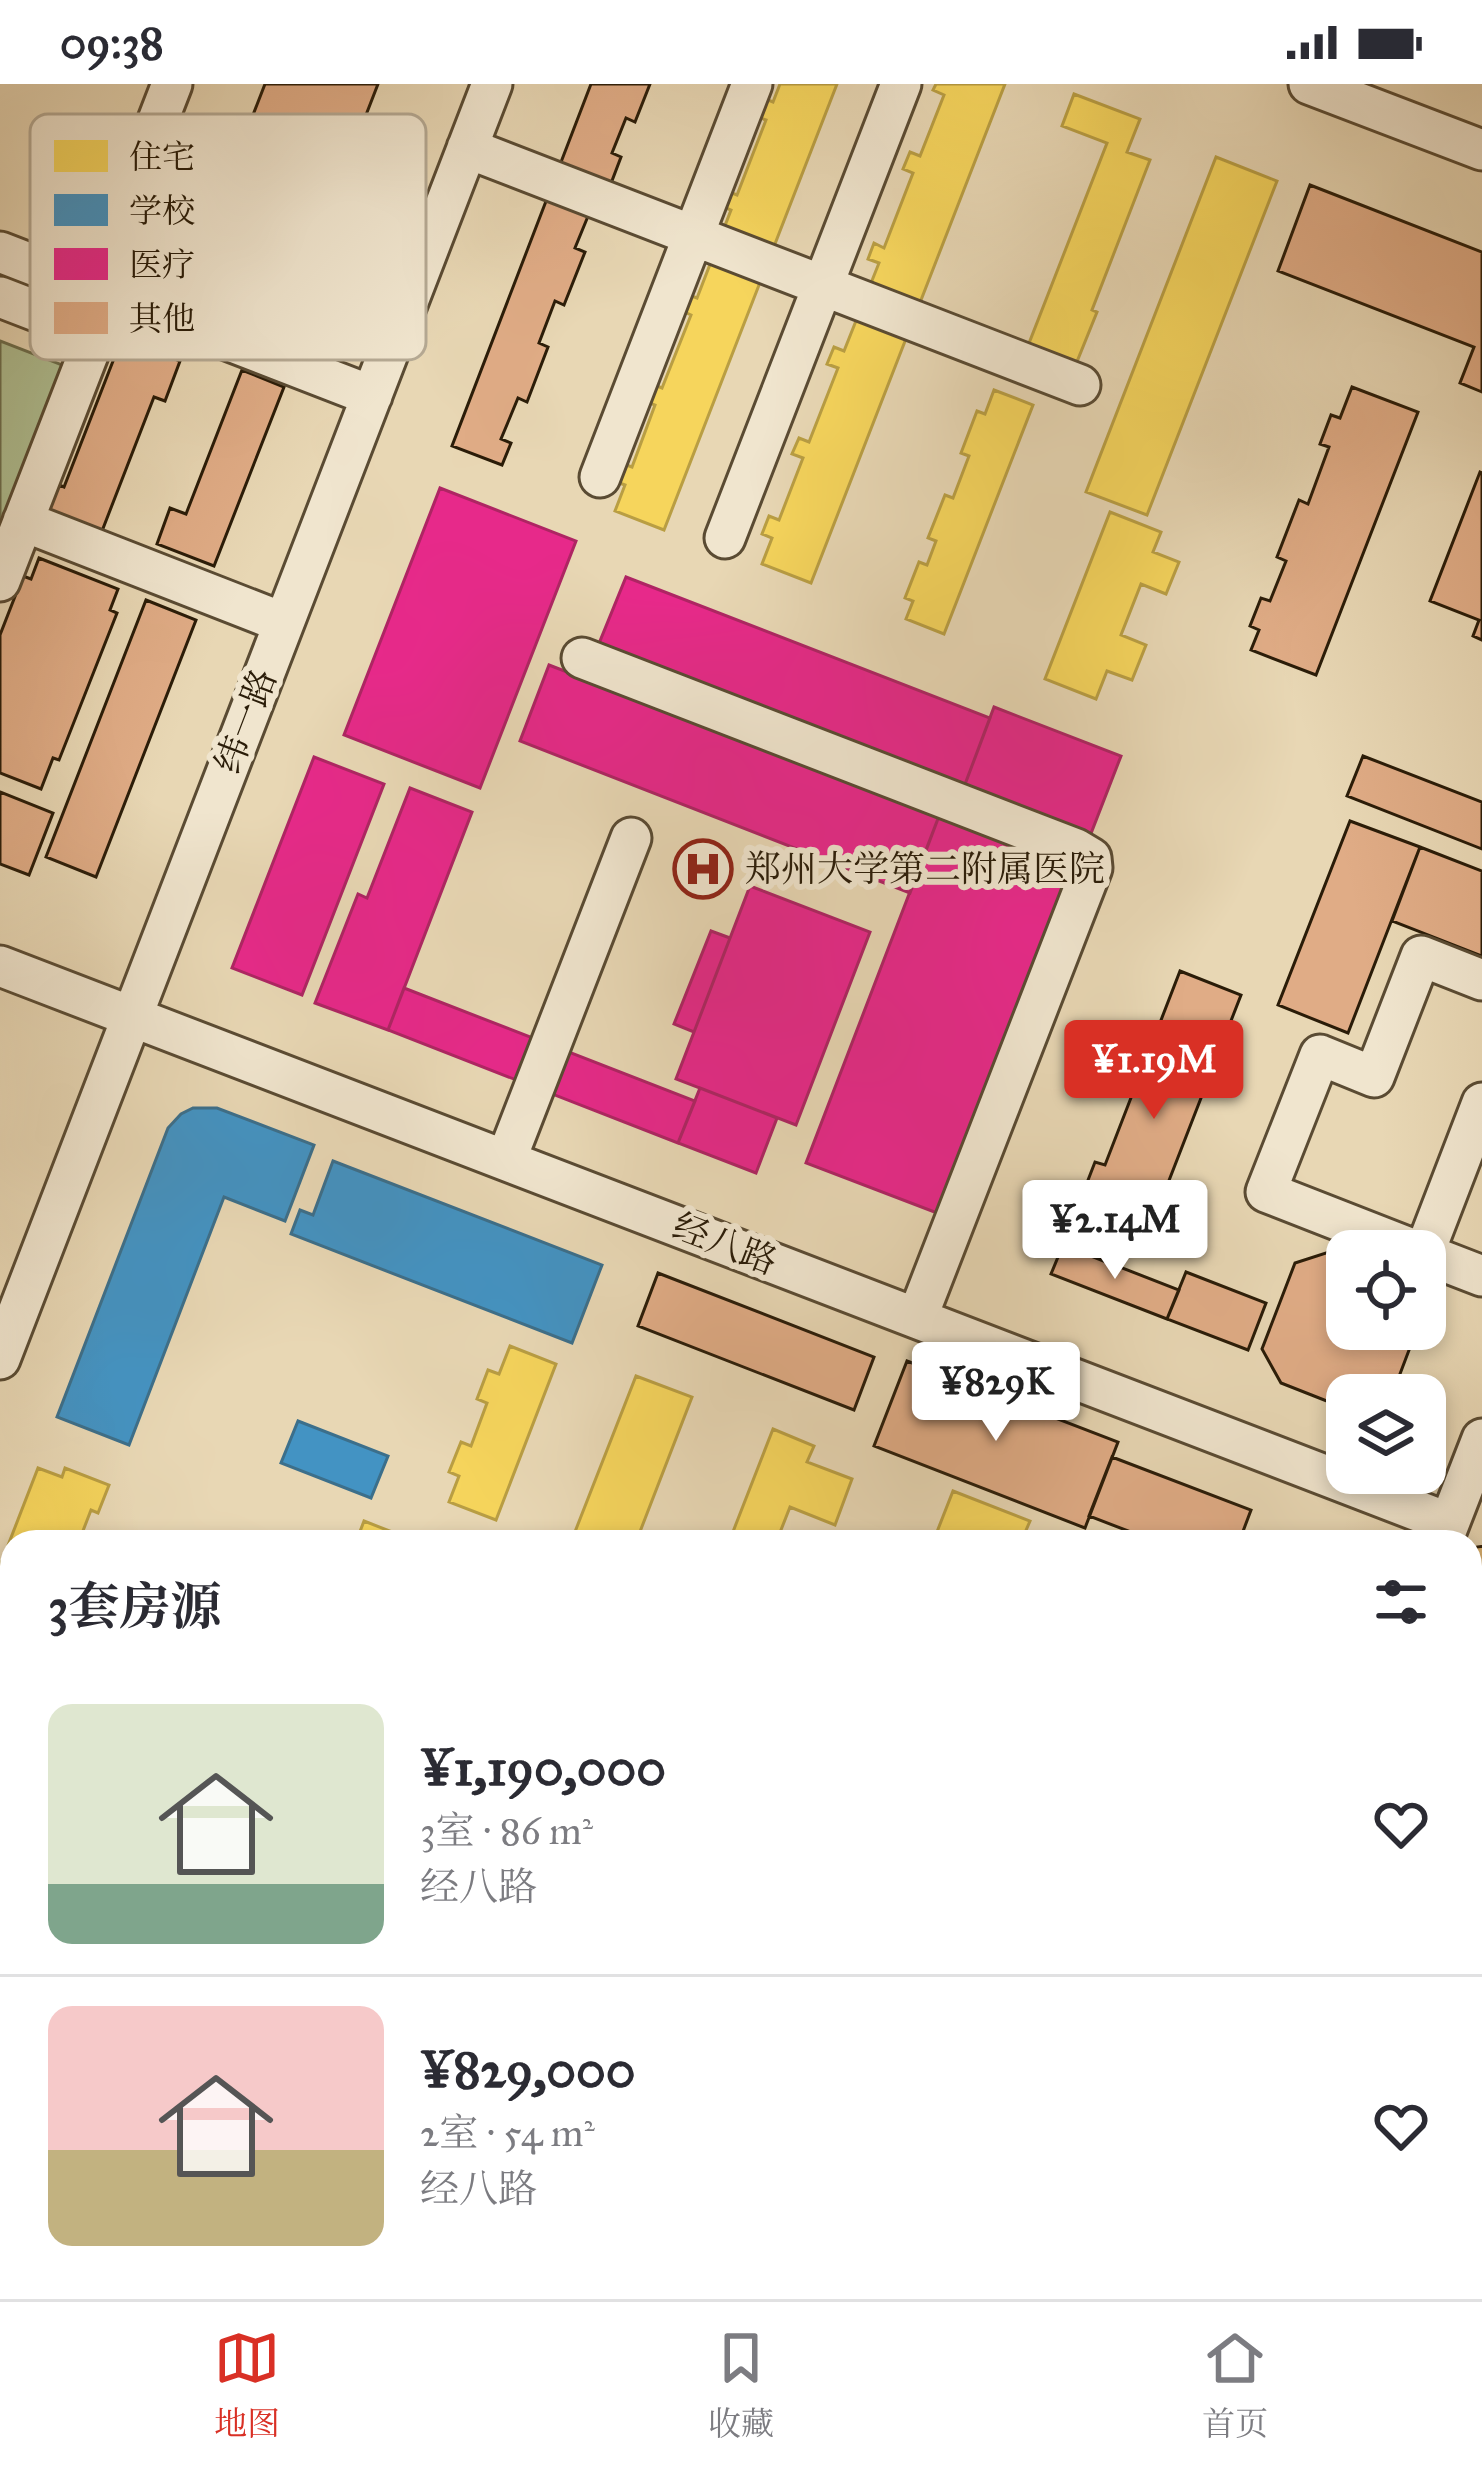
<!DOCTYPE html>
<html lang="zh">
<head>
<meta charset="utf-8">
<style>
	body { margin:0; font-family:"IM FELL Great Primer","Noto Serif SC",serif; background:#f7f7f7; color:#2b2b33; height:100vh; display:flex; flex-direction:column; font-size:45px; white-space:nowrap }
	* { box-sizing:border-box; margin:0 }
	p { font-size:39px; color:#7c7c81 }
	.icon { flex:none; width:66px; height:66px; fill:none; stroke:currentColor; stroke-width:2; stroke-linecap:round; stroke-linejoin:round }
	.map { position:relative; flex:1; overflow:hidden }
	.side { position:absolute; left:0px; top:1446px; width:1482px; height:771px; display:flex; flex-direction:column; background:#fff; border-radius:36px 36px 0 0; box-shadow:0 6px 18px #0003 }
	.side>* { flex:none }
	.buttons { position:absolute; left:1326px; top:1146px; display:grid; gap:24px }
	.buttons a { display:grid; place-items:center; width:120px; height:120px; border-radius:24px; background:#fff; box-shadow:0 6px 18px #0003; font-size:60px }
	.price { position:absolute; translate:-50% -102px; padding:0 27px; border-radius:12px; background:#fff; color:#222; font-size:39px; line-height:78px; filter:drop-shadow(0 3px 6px #0008) }
	.price::after { content:''; position:absolute; left:50%; top:72px; width:36px; height:27px; margin-left:-18px; background:inherit; clip-path:polygon(0 0,100% 0,50% 100%) }
	.price.active { background:#d93025; color:#fff }
	ul { padding:0; list-style:none }
	li { display:flex; align-items:center; gap:36px; height:300px; padding:0 48px }
	li+li { border-top:3px solid #e1e1e2 }
	li span { display:grid; place-items:center; flex:none; width:336px; height:240px; border-radius:24px; color:#555 }
	li>.icon { margin-inline-start:auto }
	span .icon { width:144px; height:144px; fill:#fffc; stroke-width:1 }
	li b { font-size:51px }
	h2 { display:flex; justify-content:space-between; align-items:center; height:144px; padding:0 48px; font-size:51px }
	.status { display:flex; justify-content:space-between; align-items:center; height:84px; padding:0 60px; background:#fff; direction:ltr }
	.status svg { height:33px; fill:currentColor }
	.dock { display:flex; justify-content:space-around; align-items:center; height:168px; border-top:3px solid #e1e1e2; background:#fff; font-size:33px; color:#7c7c81 }
	.dock a { display:grid; justify-items:center; gap:6px }
	.dock .active { color:#d93025 }
	.map>svg:first-child { display:block }
	.grass { fill:url(#grass-tufts); stroke:#6c6e4d; stroke-width:3 }
	.park { fill:#afbf92; stroke:#6c6e4d; stroke-width:3 }
	.homes { fill:#f6d55c; stroke:#b99e43; stroke-width:3 }
	.schools { fill:#4393c3; stroke:#3c6f8b; stroke-width:3 }
	.health { fill:#e7298a; stroke:#ae2563; stroke-width:3 }
	.building { fill:#e0ac86; stroke:#2a1c08; stroke-width:3 }
	.lines { fill:none; stroke-linecap:round; stroke-linejoin:round }
	.minor-casing { stroke:#5a4b33; stroke-width:45 }
	.major-casing { stroke:#2a1c08; stroke-width:54 }
	.minor { stroke:#f0e5ce; stroke-width:39 }
	.major { stroke:#e4bc7a; stroke-width:48 }
	.labels { text-anchor:middle; dominant-baseline:central; stroke-width:12; stroke-linejoin:round; paint-order:stroke }
	.street-label { font-size:36px; fill:#2a1c08; stroke:#f0e5ce }
	.poi-label { font-size:36px; fill:#2a1c08; stroke:#f0e5ce; text-anchor:start }
	.key { fill:#f0e5ce; stroke:#b5a993; stroke-width:3 }
	.key-label { font-size:33px; fill:#2a1c08 }
</style>
</head>
<body>
<div class="status"><b>09:38</b><svg viewBox="0 0 49 12"><path d="M0 12V9h3v3zM5 12V6h3v6zM10 12V3h3v9zM15 12V0h3v12zM26 1h20v11H26zM47 4h2v5h-2z"/></svg></div>
<div class="map">
<svg width="1482" height="2215" viewBox="0 0 1482 2215">
	<defs>
		<pattern id="grass-tufts" width="24" height="20" patternUnits="userSpaceOnUse" patternTransform="scale(3)"><rect width="24" height="20" fill="#afbf92"/><path d="M3 7l-1-3M5 7V3M7 7l1-3M15 17l-1-3M17 17v-4M19 17l1-3" fill="none" stroke="#97a47c"/></pattern>
	</defs>
	<rect width="100%" height="100%" fill="#e8d7b4"/>
	<filter id="stains"><feTurbulence type="fractalNoise" baseFrequency=".00167" numOctaves="4"/><feColorMatrix values="0 0 0 0 .2 0 0 0 0 .09 0 0 0 0 .02 0 0 0 .5 -.17"/></filter>
	<radialGradient id="worn" r=".72"><stop offset=".6" stop-color="#630" stop-opacity="0"/><stop offset="1" stop-color="#630" stop-opacity=".3"/></radialGradient>
	<path class="grass" d="M984,2205H1085L1082,2215H980Z"/>
	<path class="park" d="M0,257L65,282L0,457Z"/>
	<path class="homes" d="M780,0H837L664,446L615,427L625,401L614,397L621,379L632,383L655,321L645,317L652,300L662,304L691,231L680,226L686,210L697,214L731,126L721,122L727,107L737,111L766,36L755,32L763,14L773,18Z
		M936,0H1005L811,499L762,480L772,454L762,450L769,432L779,436L803,374L792,370L799,354L809,358L838,284L827,280L834,263L844,267L879,179L868,175L874,159L884,164L913,89L903,85L910,68L920,72L944,11L933,6Z
		M1074,10L1140,35L1127,68L1150,76L1092,226L1097,228L1074,285L1026,267L1107,59L1062,42Z
		M1216,73L1277,97L1147,431L1086,408Z
		M994,306L1033,321L944,550L906,535L913,517L905,514L919,478L927,481L936,457L928,454L945,411L953,414L969,372L961,369L977,327L985,330Z
		M1110,428L1161,448L1153,468L1179,478L1166,510L1141,500L1121,551L1146,561L1132,596L1107,587L1096,615L1045,595Z
		M510,1262L556,1280L496,1436L449,1418L459,1392L449,1388L461,1358L471,1362L487,1319L477,1315L488,1286L499,1290Z
		M636,1292L692,1313L636,1458H571Z
		M773,1345L814,1362L807,1378L852,1395L835,1441L790,1423L779,1451L797,1458H729Z
		M38,1384L62,1393L65,1384L109,1401L98,1429L91,1426L81,1452L96,1458H12V1630L0,1626V1482Z
		M953,1407L1030,1437L1021,1458H933Z
		M364,1437L410,1455L409,1458H356Z
		M12,1793V1952L0,1983V1824Z
		M569,2205H654L650,2215H566Z"/>
	<path class="schools" d="M193,1024H217L314,1061L285,1137L224,1113L129,1361L57,1333L168,1044L181,1030Z
		M333,1077L602,1181L572,1259L291,1150L300,1126L313,1131Z
		M298,1337L388,1372L371,1414L281,1379Z"/>
	<path class="health" d="M440,404L576,457L480,704L344,651Z
		M626,493L990,634L964,703L598,562Z
		M549,581L939,732L910,809L520,657Z
		M994,623L1121,672L1090,752L964,703Z
		M314,673L384,700L302,911L232,884Z
		M410,704L472,728L388,946L315,919L358,810L367,814Z
		M939,732L1079,787L945,1132L806,1079Z
		M750,802L870,848L796,1041L676,995Z
		M711,847L730,854L694,948L674,940Z
		M404,904L695,1017L678,1059L388,946Z
		M700,1004L777,1034L756,1089L678,1059Z"/>
	<path class="building" d="M265,0H378L274,268L176,229Z
		M591,0H650L635,38L626,34L612,69L621,73L602,123L593,120L575,164L585,168L564,221L555,217L539,259L548,263L527,318L518,314L501,355L511,359L502,381L452,362Z
		M1310,101L1482,168V308L1460,299L1474,263L1278,187Z
		M122,254L180,277L165,317L154,313L102,447L49,427L59,401L64,403Z
		M242,286L284,303L214,482L157,460L170,424L186,430Z
		M1352,303L1418,328L1316,591L1251,566L1259,546L1250,542L1261,514L1270,517L1286,477L1277,473L1299,416L1308,420L1329,363L1320,360L1331,331L1340,334Z
		M1480,388L1482,389V556L1473,552L1479,536L1430,517Z
		M39,474L118,505L110,526L117,529L59,676L53,674L41,705L0,689V551L23,492L31,495Z
		M146,516L196,536L96,793L46,773Z
		M1363,672L1482,718V765L1347,712Z
		M0,708L53,729L29,791L0,780Z
		M1350,737L1420,763L1348,949L1278,921Z
		M1420,763L1482,787V872L1392,837Z
		M1180,887L1241,911L1142,1166L1120,1157L1111,1180L1063,1161L1095,1078L1105,1081Z
		M1063,1161L1179,1206L1167,1235L1051,1190Z
		M1332,1167L1347,1172V1245H1417L1392,1311H1347V1325L1281,1299L1262,1265L1295,1179Z
		M1186,1188L1266,1219L1248,1266L1167,1235Z
		M658,1189L874,1273L854,1326L638,1242Z
		M907,1277L1118,1358L1085,1444L874,1362Z
		M1112,1373L1251,1426L1239,1458H1157L1089,1432Z
		M1482,2063V2215H1426L1429,2205H1470V2095Z
		M171,2205H238L234,2215H197Z
		M660,2205H720L716,2215H656Z"/>
	<g class="lines">
		<g class="minor-casing">
			<path id="minor" d="M1309,0L1482,66
				M467,64L1080,301
				M0,168L372,312
				M93,204L172,0
				M0,213L96,250L0,497
				M600,393L752,0
				M23,437L284,539
				M725,454L901,0
				M582,574L1076,765L1091,774L1092,784L917,1234
				M0,882L1449,1439
				M506,1076L631,754
				M1417,1167L1266,1108L1320,971L1374,993L1421,872L1482,896
				M1425,1167L1482,1019
				M1425,1170L1482,1192
				M0,1275L492,0
				M1442,1458L1482,1355
				M1470,1766L1482,1735
				M1470,1991L1482,1996
				M0,2034L12,2039
				M0,2128L12,2097
				M1152,2215L1155,2205
				M1298,2215L1302,2205"/>
		</g>
		<g class="major-casing">
			<path id="major" d="M1470,1520L1482,1488
				M1470,1651L1482,1619
				M914,2215L918,2205
				M1209,2215L1213,2205
				M1258,2215L1262,2205"/>
		</g>
		<use href="#minor" class="minor"/>
		<use href="#major" class="major"/>
	</g>
	<defs>
		<g id="hospital-ring" transform="scale(3)"><circle r="9.5" fill="#f0e5ce" stroke="#8f2418" stroke-width="1.5"/><path d="M-5-5h3v3.5h4V-5h3V5h-3V1.5h-4V5h-3Z" fill="#8f2418"/></g>
	</defs>
	<g fill-rule="evenodd">
		<use href="#hospital-ring" x="703" y="785"/>
	</g>
	<g class="labels">
		<g class="street-label">
			<text transform="translate(246 637) rotate(-69)">纬一路</text>
			<text transform="translate(725 1160) rotate(21)">经八路</text>
		</g>
		<g class="poi-label">
			<text x="745" y="785">郑州大学第二附属医院</text>
		</g>
	</g>
	<rect x="30" y="30" width="396" height="246" rx="18" class="key"/>
	<rect x="54" y="56" width="54" height="32" fill="#f6d55c"/>
	<rect x="54" y="110" width="54" height="32" fill="#4393c3"/>
	<rect x="54" y="164" width="54" height="32" fill="#e7298a"/>
	<rect x="54" y="218" width="54" height="32" fill="#e0ac86"/>
	<g class="key-label">
		<text x="129" y="84">住宅</text>
		<text x="129" y="138">学校</text>
		<text x="129" y="192">医疗</text>
		<text x="129" y="246">其他</text>
	</g>
	<rect width="100%" height="100%" filter="url(#stains)"/>
	<rect width="100%" height="100%" fill="url(#worn)"/>
</svg>
<div class="buttons">
<a><svg class="icon" aria-label="locate" viewBox="0 0 24 24"><circle cx="12" cy="12" r="6"/><path d="M12 2v4M12 18v4M2 12h4M18 12h4"/></svg></a>
<a><svg class="icon" aria-label="layers" viewBox="0 0 24 24"><path d="M12 4l9 5-9 5-9-5zM3 14l9 5 9-5"/></svg></a>
</div>
<b class="price active" style="left:1154px;top:1038px">¥1.19M</b>
<b class="price" style="left:1115px;top:1198px">¥2.14M</b>
<b class="price" style="left:996px;top:1360px">¥829K</b>
<section class="side">
<h2>3套房源<svg class="icon" aria-label="filters" viewBox="0 0 24 24"><path d="M4 7h16M4 17h16"/><circle cx="9" cy="7" r="2"/><circle cx="15" cy="17" r="2"/></svg></h2>
<ul>
<li><span style="background:linear-gradient(#dfe7d0 75%,#7fa58c 0)"><svg class="icon" aria-label="home" viewBox="0 0 24 24"><path d="M3 11l9-7 9 7M6 9v11h12V9"/></svg></span><div><b>¥1,190,000</b><p>3室 · 86 m²</p><p>经八路</p></div><svg class="icon" aria-label="heart" viewBox="0 0 24 24"><path d="M12 20l-8-8c-3-5 5-10 8-4 3-6 11-1 8 4z"/></svg></li>
<li><span style="background:linear-gradient(#f6c9c9 60%,#c2b280 0)"><svg class="icon" aria-label="home" viewBox="0 0 24 24"><path d="M3 11l9-7 9 7M6 9v11h12V9"/></svg></span><div><b>¥829,000</b><p>2室 · 54 m²</p><p>经八路</p></div><svg class="icon" aria-label="heart" viewBox="0 0 24 24"><path d="M12 20l-8-8c-3-5 5-10 8-4 3-6 11-1 8 4z"/></svg></li>
</ul>
</section>
</div>
<nav class="dock">
<a class="active"><svg class="icon" aria-label="map" viewBox="0 0 24 24"><path d="M3 6l6-2 6 2 6-2v14l-6 2-6-2-6 2zM9 4v14M15 6v14"/></svg>地图</a>
<a><svg class="icon" aria-label="saved" viewBox="0 0 24 24"><path d="M7 4h10v16l-5-4-5 4z"/></svg>收藏</a>
<a><svg class="icon" aria-label="home" viewBox="0 0 24 24"><path d="M3 11l9-7 9 7M6 9v11h12V9"/></svg>首页</a>
</nav>
</body>
</html>
